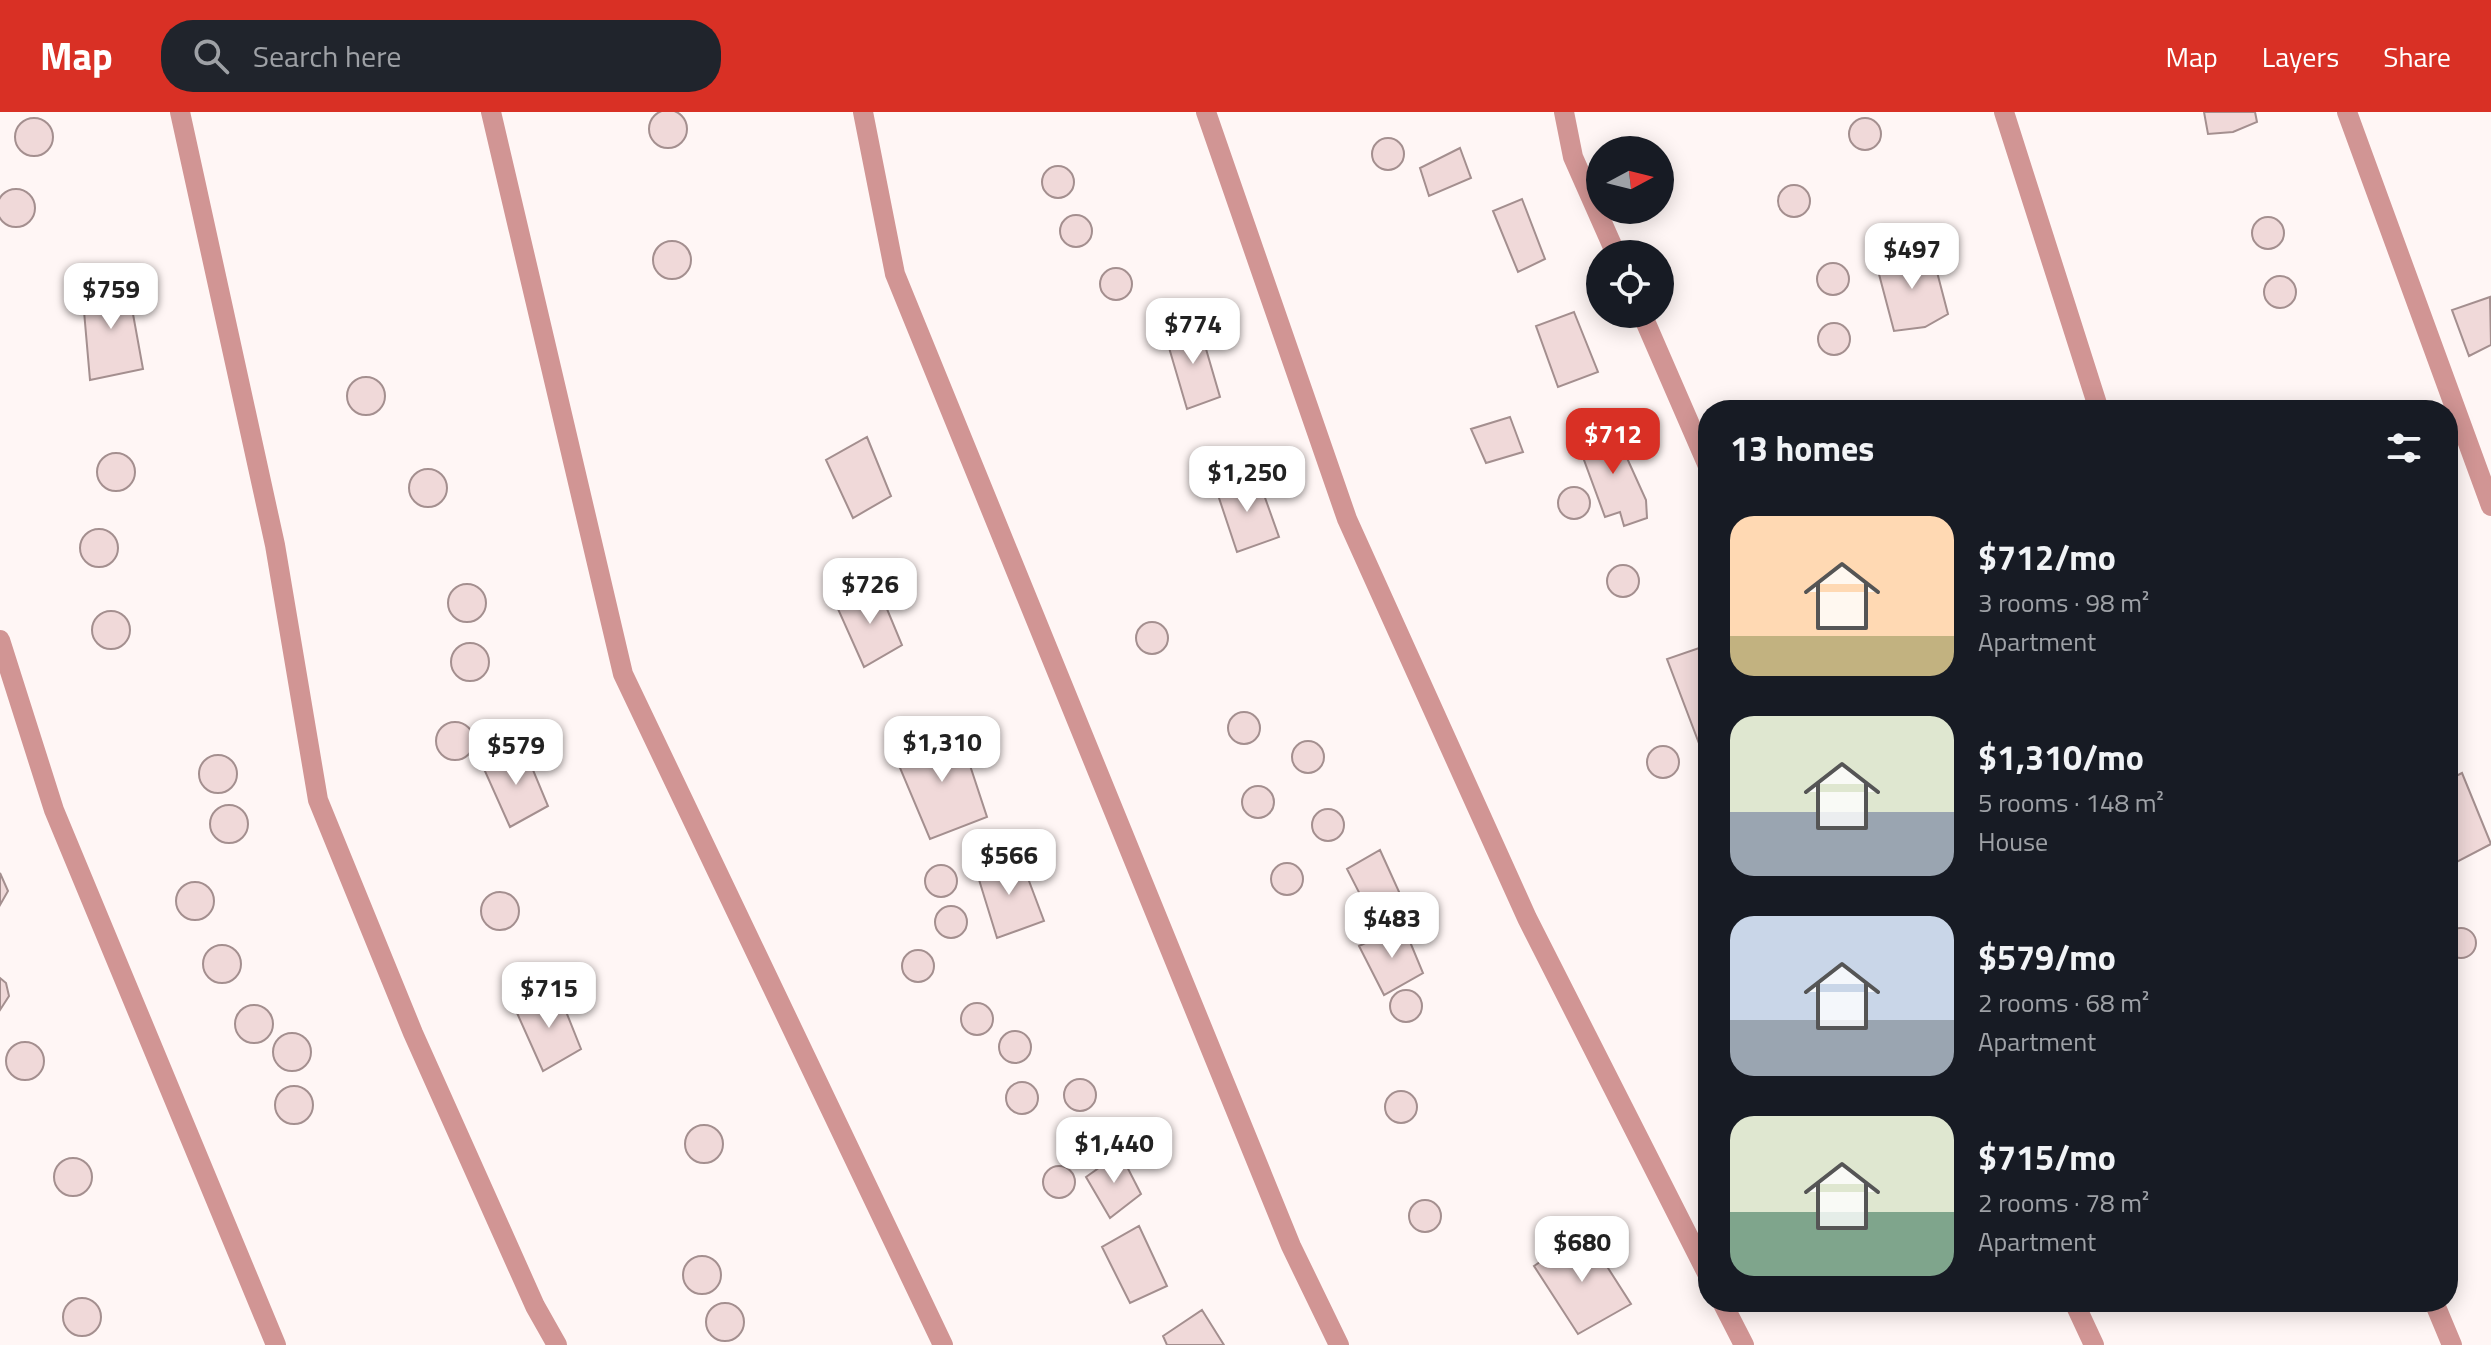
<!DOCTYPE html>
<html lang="en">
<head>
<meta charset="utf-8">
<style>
	body { margin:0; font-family:"Titillium Web",sans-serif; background:#20242c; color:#f1f3f6; height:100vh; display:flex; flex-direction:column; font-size:30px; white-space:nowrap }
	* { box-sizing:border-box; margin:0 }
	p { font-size:26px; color:#9ea1a6 }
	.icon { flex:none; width:44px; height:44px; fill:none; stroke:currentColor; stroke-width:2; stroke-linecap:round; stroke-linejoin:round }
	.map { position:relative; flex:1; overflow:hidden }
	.panel { position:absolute; left:1698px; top:288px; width:760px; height:912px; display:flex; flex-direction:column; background:#171b24; border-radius:32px; box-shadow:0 4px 20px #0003 }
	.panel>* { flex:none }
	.needle { width:52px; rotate:83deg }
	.controls { position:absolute; left:1586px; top:24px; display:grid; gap:16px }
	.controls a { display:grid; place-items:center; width:88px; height:88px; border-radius:50%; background:#171b24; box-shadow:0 4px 20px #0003; font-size:40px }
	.price { position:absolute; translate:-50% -68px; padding:0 18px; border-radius:16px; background:#fff; color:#222; font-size:26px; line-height:52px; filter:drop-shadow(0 2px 4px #0008) }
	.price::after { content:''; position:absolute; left:50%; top:48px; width:24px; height:18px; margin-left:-12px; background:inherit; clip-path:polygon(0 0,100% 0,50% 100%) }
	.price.on { background:#d93025; color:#fff }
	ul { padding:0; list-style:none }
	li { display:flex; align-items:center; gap:24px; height:200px; padding:0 32px }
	li span { display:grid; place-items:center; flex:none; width:224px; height:160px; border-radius:24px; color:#555 }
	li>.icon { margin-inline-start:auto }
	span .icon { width:96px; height:96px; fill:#fffc; stroke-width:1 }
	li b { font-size:34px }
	h2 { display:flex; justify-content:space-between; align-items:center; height:96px; padding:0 32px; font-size:34px }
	header { display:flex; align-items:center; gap:48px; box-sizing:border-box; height:112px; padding:0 40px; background:#d93025; color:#fff }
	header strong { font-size:38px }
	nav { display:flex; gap:44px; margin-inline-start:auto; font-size:28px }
	.search { width:560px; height:72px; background:#20242c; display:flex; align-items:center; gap:20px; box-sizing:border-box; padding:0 28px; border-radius:32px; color:#9ea1a6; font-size:30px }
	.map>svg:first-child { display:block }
	.building { fill:#f0d9d9; stroke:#a48f8f; stroke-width:2 }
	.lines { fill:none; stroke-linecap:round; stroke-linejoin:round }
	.street { stroke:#d19594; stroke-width:20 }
</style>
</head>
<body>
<header>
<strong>Map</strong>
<div class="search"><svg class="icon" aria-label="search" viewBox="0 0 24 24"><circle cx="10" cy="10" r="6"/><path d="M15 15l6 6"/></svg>Search here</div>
<nav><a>Map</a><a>Layers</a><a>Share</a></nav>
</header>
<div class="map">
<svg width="2491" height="1233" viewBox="0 0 2491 1233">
	<rect width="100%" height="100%" fill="#fff6f5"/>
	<path class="building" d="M649 17a19 19 0 1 1 38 0a19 19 0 1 1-38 0Z
		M2204,0H2255L2257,10L2233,20L2208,22Z
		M15 25a19 19 0 1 1 38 0a19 19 0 1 1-38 0Z
		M1849 22a16 16 0 1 1 32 0a16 16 0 1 1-32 0Z
		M1372 42a16 16 0 1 1 32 0a16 16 0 1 1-32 0Z
		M1460,36L1471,66L1429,84L1420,56Z
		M1042 70a16 16 0 1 1 32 0a16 16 0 1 1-32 0Z
		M1778 89a16 16 0 1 1 32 0a16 16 0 1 1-32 0Z
		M-3 96a19 19 0 1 1 38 0a19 19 0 1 1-38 0Z
		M1522,87L1545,147L1518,160L1493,99Z
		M1060 119a16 16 0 1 1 32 0a16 16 0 1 1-32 0Z
		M2252 121a16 16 0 1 1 32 0a16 16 0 1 1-32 0Z
		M653 148a19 19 0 1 1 38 0a19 19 0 1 1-38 0Z
		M1931,137L1948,202L1925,215L1894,219L1875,147L1902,149Z
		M1817 167a16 16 0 1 1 32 0a16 16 0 1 1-32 0Z
		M1100 172a16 16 0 1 1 32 0a16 16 0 1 1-32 0Z
		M2264 180a16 16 0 1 1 32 0a16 16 0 1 1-32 0Z
		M127,169L143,257L90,268L82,176Z
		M2490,185L2491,233L2469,244L2452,198Z
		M1574,200L1598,260L1558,275L1536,214Z
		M1818 227a16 16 0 1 1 32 0a16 16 0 1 1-32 0Z
		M1199,213L1220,285L1187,297L1165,222Z
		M347 284a19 19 0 1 1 38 0a19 19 0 1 1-38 0Z
		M1510,305L1523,340L1486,351L1471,317Z
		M1612,313L1646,388L1647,406L1624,414L1620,400L1605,405L1577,329Z
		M867,325L891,384L853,406L826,348Z
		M97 360a19 19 0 1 1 38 0a19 19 0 1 1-38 0Z
		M409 376a19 19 0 1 1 38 0a19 19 0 1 1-38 0Z
		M1258,366L1279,425L1237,440L1216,377Z
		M1558 391a16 16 0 1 1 32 0a16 16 0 1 1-32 0Z
		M80 436a19 19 0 1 1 38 0a19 19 0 1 1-38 0Z
		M1607 469a16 16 0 1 1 32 0a16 16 0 1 1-32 0Z
		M448 491a19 19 0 1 1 38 0a19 19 0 1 1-38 0Z
		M877,473L902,533L864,555L838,497Z
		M92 518a19 19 0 1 1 38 0a19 19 0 1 1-38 0Z
		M1136 526a16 16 0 1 1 32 0a16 16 0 1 1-32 0Z
		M451 550a19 19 0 1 1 38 0a19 19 0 1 1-38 0Z
		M1708,533V631L1700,634L1667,547Z
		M1228 616a16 16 0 1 1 32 0a16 16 0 1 1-32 0Z
		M436 629a19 19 0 1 1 38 0a19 19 0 1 1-38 0Z
		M958,617L987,705L930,727L895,644Z
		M1292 645a16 16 0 1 1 32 0a16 16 0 1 1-32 0Z
		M523,634L548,694L510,715L484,657Z
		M1647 650a16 16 0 1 1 32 0a16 16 0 1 1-32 0Z
		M199 662a19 19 0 1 1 38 0a19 19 0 1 1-38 0Z
		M2462,661L2491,732L2451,753L2448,668Z
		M1242 690a16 16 0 1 1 32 0a16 16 0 1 1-32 0Z
		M210 712a19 19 0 1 1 38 0a19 19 0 1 1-38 0Z
		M1312 713a16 16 0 1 1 32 0a16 16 0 1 1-32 0Z
		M1380,738L1400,782L1368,798L1347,757Z
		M1020,745L1044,809L997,826L976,758Z
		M1271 767a16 16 0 1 1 32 0a16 16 0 1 1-32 0Z
		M925 769a16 16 0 1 1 32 0a16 16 0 1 1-32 0Z
		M0,761L8,779L0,793Z
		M176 789a19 19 0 1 1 38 0a19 19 0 1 1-38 0Z
		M481 799a19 19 0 1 1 38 0a19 19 0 1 1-38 0Z
		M935 810a16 16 0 1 1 32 0a16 16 0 1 1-32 0Z
		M1403,813L1423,861L1384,883L1359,834Z
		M2446 831a15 15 0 1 1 30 0a15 15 0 1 1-30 0Z
		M203 852a19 19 0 1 1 38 0a19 19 0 1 1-38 0Z
		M902 854a16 16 0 1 1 32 0a16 16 0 1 1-32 0Z
		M0,866L6,871L9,884L0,898Z
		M557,877L581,937L543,959L517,901Z
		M1390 894a16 16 0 1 1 32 0a16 16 0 1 1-32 0Z
		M961 907a16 16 0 1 1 32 0a16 16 0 1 1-32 0Z
		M235 912a19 19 0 1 1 38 0a19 19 0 1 1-38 0Z
		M999 935a16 16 0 1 1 32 0a16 16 0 1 1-32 0Z
		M273 940a19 19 0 1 1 38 0a19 19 0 1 1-38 0Z
		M6 949a19 19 0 1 1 38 0a19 19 0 1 1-38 0Z
		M1064 983a16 16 0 1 1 32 0a16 16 0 1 1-32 0Z
		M1006 986a16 16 0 1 1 32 0a16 16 0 1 1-32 0Z
		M275 993a19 19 0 1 1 38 0a19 19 0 1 1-38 0Z
		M1385 995a16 16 0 1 1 32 0a16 16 0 1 1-32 0Z
		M685 1032a19 19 0 1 1 38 0a19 19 0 1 1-38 0Z
		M1120,1041L1141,1082L1110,1106L1086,1065Z
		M54 1065a19 19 0 1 1 38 0a19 19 0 1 1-38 0Z
		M1043 1070a16 16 0 1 1 32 0a16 16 0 1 1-32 0Z
		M1409 1104a16 16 0 1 1 32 0a16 16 0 1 1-32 0Z
		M1139,1114L1167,1174L1130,1191L1102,1135Z
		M1585,1120L1631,1192L1578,1222L1534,1154Z
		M683 1163a19 19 0 1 1 38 0a19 19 0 1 1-38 0Z
		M63 1205a19 19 0 1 1 38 0a19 19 0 1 1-38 0Z
		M706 1210a19 19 0 1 1 38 0a19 19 0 1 1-38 0Z
		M1202,1198L1224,1233H1167L1163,1224Z"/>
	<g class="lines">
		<path class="street" d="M180,0L275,433L318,688L413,921L535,1194L557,1233
			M491,0L623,562L943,1233
			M863,0L895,162L1291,1134L1339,1233
			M1206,0L1347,407L1527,806L1708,1163
			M1564,0L1573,45L1616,142
			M2004,0L2099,298
			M2347,0L2491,394
			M1642,202L1708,354
			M0,528L54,698L276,1233
			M1722,1190L1744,1233
			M2074,1190L2094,1233
			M2434,1190L2452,1233"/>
	</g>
</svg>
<div class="controls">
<a><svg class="needle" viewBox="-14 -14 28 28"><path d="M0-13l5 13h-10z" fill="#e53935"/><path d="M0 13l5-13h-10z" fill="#9ea1a6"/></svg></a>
<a><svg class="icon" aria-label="locate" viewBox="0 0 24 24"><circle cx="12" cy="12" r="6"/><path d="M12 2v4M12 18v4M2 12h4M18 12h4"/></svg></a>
</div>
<b class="price" style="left:1912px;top:179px">$497</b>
<b class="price" style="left:111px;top:219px">$759</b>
<b class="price" style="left:1193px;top:254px">$774</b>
<b class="price on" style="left:1613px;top:364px">$712</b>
<b class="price" style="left:1247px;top:402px">$1,250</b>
<b class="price" style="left:870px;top:514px">$726</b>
<b class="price" style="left:942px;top:672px">$1,310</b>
<b class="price" style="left:516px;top:675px">$579</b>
<b class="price" style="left:1009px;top:785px">$566</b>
<b class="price" style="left:1392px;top:848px">$483</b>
<b class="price" style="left:549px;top:918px">$715</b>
<b class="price" style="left:1114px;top:1073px">$1,440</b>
<b class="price" style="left:1582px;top:1172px">$680</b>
<section class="panel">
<h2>13 homes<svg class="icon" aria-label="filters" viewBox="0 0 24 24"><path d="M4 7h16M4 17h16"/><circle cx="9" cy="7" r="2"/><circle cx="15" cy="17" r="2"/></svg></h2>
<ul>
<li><span style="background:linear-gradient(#ffd9b3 75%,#c2b280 0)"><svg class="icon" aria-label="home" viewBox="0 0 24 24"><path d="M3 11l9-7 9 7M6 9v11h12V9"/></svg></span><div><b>$712/mo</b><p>3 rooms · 98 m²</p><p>Apartment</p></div></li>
<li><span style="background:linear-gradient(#dfe7d0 60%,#9aa5b1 0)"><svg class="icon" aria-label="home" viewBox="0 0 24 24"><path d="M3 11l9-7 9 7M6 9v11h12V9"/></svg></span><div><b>$1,310/mo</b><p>5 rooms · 148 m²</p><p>House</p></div></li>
<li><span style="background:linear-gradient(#c9d6e8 65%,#9aa5b1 0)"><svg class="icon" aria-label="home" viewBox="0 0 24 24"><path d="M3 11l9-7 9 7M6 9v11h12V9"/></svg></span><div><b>$579/mo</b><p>2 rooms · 68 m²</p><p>Apartment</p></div></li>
<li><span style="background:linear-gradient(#dfe7d0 60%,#7fa58c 0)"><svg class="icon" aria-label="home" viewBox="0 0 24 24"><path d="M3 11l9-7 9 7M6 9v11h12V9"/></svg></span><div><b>$715/mo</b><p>2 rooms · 78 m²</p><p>Apartment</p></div></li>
</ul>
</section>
</div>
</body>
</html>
